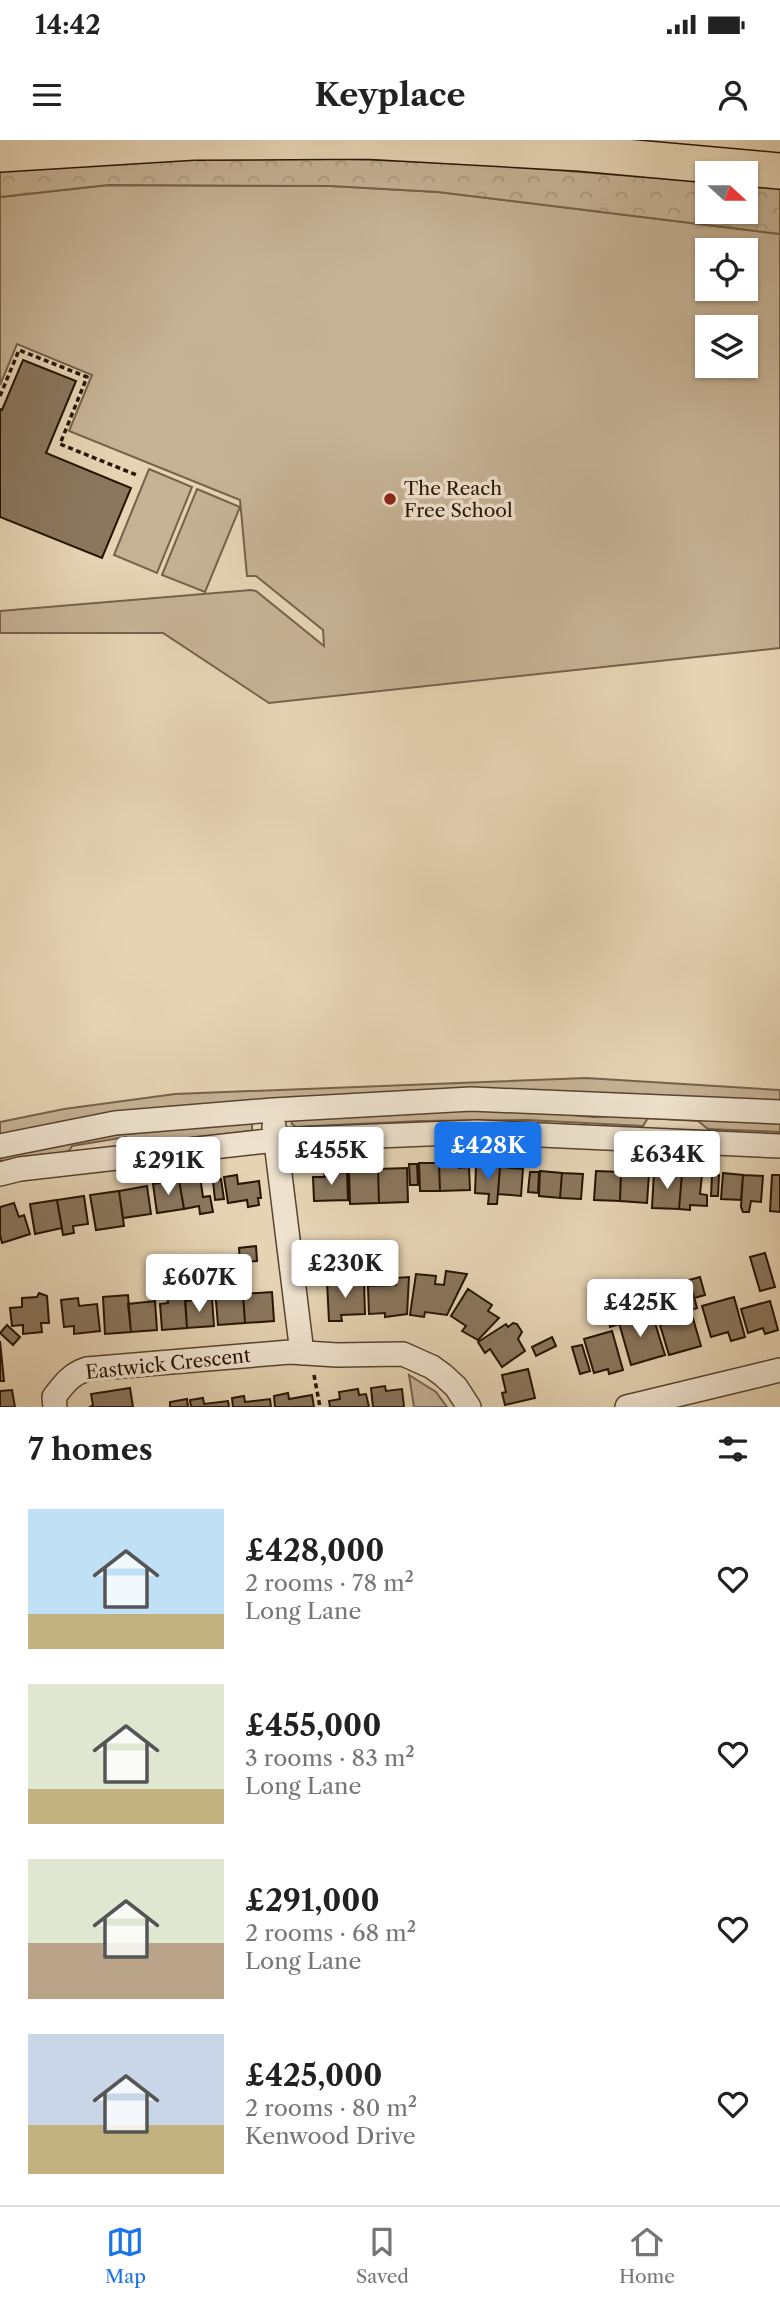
<!DOCTYPE html>
<html lang="en">
<head>
<meta charset="utf-8">
<style>
	body { margin:0; font-family:"Libre Caslon Text",serif; background:#f2f2f2; color:#222; height:100vh; display:flex; flex-direction:column; font-size:26px; white-space:nowrap }
	* { box-sizing:border-box; margin:0 }
	p { font-size:23px; color:#767676 }
	.icon { flex:none; width:38px; height:38px; fill:none; stroke:currentColor; stroke-width:2; stroke-linecap:round; stroke-linejoin:round }
	.map { position:relative; height:1267px; overflow:hidden }
	.drawer { display:flex; flex-direction:column; background:#fff; flex:1 }
	.drawer>* { flex:none }
	.needle { width:46px; rotate:111deg }
	.fabs { position:absolute; left:695px; top:21px; display:grid; gap:14px }
	.fabs a { display:grid; place-items:center; width:63px; height:63px; border-radius:0px; background:#fff; box-shadow:0 2px 5px #0004; font-size:35px }
	.price { position:absolute; translate:-50% -60px; padding:0 16px; border-radius:7px; background:#fff; color:#222; font-size:23px; line-height:46px; filter:drop-shadow(0 2px 4px #0008) }
	.price::after { content:''; position:absolute; left:50%; top:42px; width:21px; height:16px; margin-left:-10px; background:inherit; clip-path:polygon(0 0,100% 0,50% 100%) }
	.price.active { background:#1a73e8; color:#fff }
	ul { padding:0; list-style:none }
	li { display:flex; align-items:center; gap:21px; height:175px; padding:0 28px }
	li span { display:grid; place-items:center; flex:none; width:196px; height:140px; border-radius:0px; color:#555 }
	li>.icon { margin-inline-start:auto }
	span .icon { width:84px; height:84px; fill:#fffc; stroke-width:1 }
	li b { font-size:30px }
	h2 { display:flex; justify-content:space-between; align-items:center; height:84px; padding:0 28px; font-size:30px }
	.status { display:flex; justify-content:space-between; align-items:center; height:49px; padding:0 35px; background:#fff; direction:ltr }
	.status svg { height:19px; fill:currentColor }
	header { display:flex; justify-content:space-between; align-items:center; height:91px; padding:0 28px; background:#fff; font-size:32px; font-weight:700 }
	.tabs { display:flex; justify-content:space-around; align-items:center; height:98px; border-top:2px solid #e0e0e0; background:#fff; font-size:19px; color:#767676 }
	.tabs a { display:grid; justify-items:center; gap:4px }
	.tabs .active { color:#1a73e8 }
	.map>svg:first-child { display:block }
	.green { fill:#c5b295; stroke:#76624b; stroke-width:2; fill-rule:evenodd }
	.forest { fill:url(#forest-crowns); stroke:#76624b; stroke-width:2 }
	.building { fill:#8a775e; stroke:#281301; stroke-width:2 }
	.lines { fill:none; stroke-linecap:round; stroke-linejoin:round }
	.minor-casing { stroke:#57432e; stroke-width:26 }
	.primary-casing { stroke:#281301; stroke-width:38 }
	.path { stroke:#281301; stroke-width:3.5; stroke-dasharray:5 3.5; stroke-linecap:butt }
	.minor { stroke:#eee2ce; stroke-width:23 }
	.primary { stroke:#e5d3b3; stroke-width:35 }
	.poi-dot { fill:#8f2418; stroke:#eee2ce; stroke-width:2.5 }
	.labels { text-anchor:middle; dominant-baseline:central; stroke-width:7; stroke-linejoin:round; paint-order:stroke }
	.poi-label { font-size:19px; fill:#281301; stroke:#eee2ce; text-anchor:start }
	.street-label { font-size:19px; fill:#281301; stroke:#eee2ce }
</style>
</head>
<body>
<div class="status"><b>14:42</b><svg viewBox="0 0 49 12"><path d="M0 12V9h3v3zM5 12V6h3v6zM10 12V3h3v9zM15 12V0h3v12zM26 1h20v11H26zM47 4h2v5h-2z"/></svg></div>
<header><svg class="icon" aria-label="menu" viewBox="0 0 24 24"><path d="M4 6h16M4 12h16M4 18h16"/></svg>Keyplace<svg class="icon" aria-label="person" viewBox="0 0 24 24"><circle cx="12" cy="8" r="4"/><path d="M4 21q1-7 8-7t8 7"/></svg></header>
<div class="map">
<svg width="780" height="1267" viewBox="0 0 780 1267">
	<defs>
		<pattern id="forest-crowns" width="20" height="18" patternUnits="userSpaceOnUse" patternTransform="scale(1.75)"><rect width="20" height="18" fill="#c5b295"/><path d="M2 6a3 3 0 1 1 6 0M12 15a3 3 0 1 1 6 0" fill="none" stroke="#a9987f"/></pattern>
	</defs>
	<rect width="100%" height="100%" fill="#e5d3b3"/>
	<filter id="stains"><feTurbulence type="fractalNoise" baseFrequency=".00286" numOctaves="4"/><feColorMatrix values="0 0 0 0 .2 0 0 0 0 .09 0 0 0 0 .02 0 0 0 .5 -.17"/></filter>
	<radialGradient id="worn" r=".72"><stop offset=".6" stop-color="#630" stop-opacity="0"/><stop offset="1" stop-color="#630" stop-opacity=".3"/></radialGradient>
	<path class="green" d="M108,45L331,46L438,52L780,94V508L269,563L163,493H0V471L251,450L256,451L324,506L323,490L256,436H247L240,360L69,291L92,235L17,204L0,245V57ZM707,110H746V149H707ZM707,187H746V226H707Z
		M149,329L192,347L157,433L114,415Z
		M197,349L240,367L205,452L162,435Z
		M586,938L780,950V967L538,959L0,1000V982L64,969L175,954Z
		M503,968L593,977L643,975L780,978V992L708,989L698,981L648,978L643,986L527,980L421,981L296,987L292,984L291,979Z
		M252,983V991L135,1004L126,997L72,1006L69,1011L62,1013L0,1023V1013L51,1000Z
		M409,1235L436,1252L447,1267H414Z"/>
	<path class="forest" d="M219,14L481,24L707,42V72H746V46L780,48V94L438,52L331,46L108,45L0,57V28Z"/>
	<path class="building" d="M23,220L76,241L46,313L131,348L102,418L0,377V269L2,270Z
		M459,1022V1028L469,1027L470,1050L440,1051L439,1023Z
		M419,1023H439L440,1051H420Z
		M409,1024H417L418,1045H410Z
		M476,1026L500,1027L497,1064H488L489,1054L475,1053Z
		M500,1027L523,1029L521,1056L498,1054Z
		M407,1028L408,1062L379,1063L378,1029Z
		M378,1029L379,1063L350,1064L349,1030Z
		M540,1031L562,1033L560,1058L539,1056Z
		M596,1031L621,1032L620,1061L594,1060Z
		M347,1032L348,1060L314,1061L313,1037H325L324,1033Z
		M530,1032H539L538,1053L528,1052Z
		M621,1032L649,1034L647,1063L620,1061Z
		M654,1032L682,1034L679,1069L652,1068Z
		M562,1033L583,1034L581,1059L560,1058Z
		M723,1033L743,1035L741,1060L721,1059Z
		M682,1034L702,1035L700,1054L707,1055V1066L690,1065V1070L679,1069Z
		M237,1035L238,1044L259,1041L261,1058H258L259,1065L248,1067L247,1060L228,1063L224,1037Z
		M712,1035H719L718,1056H711Z
		M743,1035L763,1036L761,1062L751,1061L749,1072H743L741,1067Z
		M772,1035H780V1072L770,1071Z
		M200,1037L203,1057L210,1056L213,1072L200,1074L199,1066L184,1069L179,1040Z
		M221,1039L224,1059L215,1060L213,1041Z
		M179,1040L184,1069L157,1073L153,1044Z
		M147,1046L151,1074L123,1078L119,1051Z
		M119,1051L124,1086L96,1090L90,1055Z
		M84,1056L88,1084L73,1086L74,1093L63,1095L57,1060Z
		M57,1060L62,1088L35,1094L30,1064Z
		M14,1063L19,1077L24,1075L30,1094L2,1103L0,1095V1067Z
		M256,1106L257,1121L240,1123L239,1108Z
		M765,1113L775,1147L760,1151L750,1117Z
		M446,1131L467,1134L447,1175L425,1172L424,1177L410,1175L416,1134L436,1136L435,1144L444,1145Z
		M409,1137L407,1174L385,1177V1173L369,1174L368,1146L396,1145V1138Z
		M700,1137L705,1155L694,1158L689,1140Z
		M352,1141V1144L364,1143L365,1174L341,1175L342,1181H329L327,1142Z
		M226,1148L227,1155L243,1154L245,1183L218,1185L215,1149Z
		M468,1149L492,1165L488,1171L499,1178L478,1200L462,1191L466,1186L451,1176Z
		M185,1152L187,1188L162,1190L160,1164L168,1163L167,1154Z
		M272,1152L274,1181L245,1183L243,1154Z
		M39,1153L47,1156L49,1183H41L42,1192L23,1194V1185L12,1186L10,1168L22,1167V1158L37,1157Z
		M693,1153L697,1168L688,1171L684,1156Z
		M128,1155L131,1192L105,1194L103,1157Z
		M734,1157L745,1197L731,1201L728,1192L711,1197L702,1166Z
		M78,1158L79,1166L97,1164L100,1191L74,1194V1186L64,1187L61,1160Z
		M212,1159L214,1186L187,1188L185,1161Z
		M155,1161L157,1190L131,1192L128,1164Z
		M770,1161L778,1190L765,1194L763,1188L748,1193L741,1169Z
		M623,1167L628,1184L653,1177L665,1215L631,1225L615,1169Z
		M615,1169L619,1184L610,1187L606,1172Z
		M692,1175L701,1206L669,1215L660,1185Z
		M513,1183L517,1184L522,1192L518,1199L525,1211L502,1227L490,1209L485,1213L478,1202L506,1184L508,1187Z
		M7,1185L20,1197L13,1205L0,1193Z
		M612,1191L623,1230L609,1234L608,1229L594,1233L584,1199Z
		M552,1197L556,1206L536,1216L532,1207Z
		M0,1201L4,1241H0Z
		M582,1205L590,1231L580,1234L572,1207Z
		M528,1229L535,1258L505,1265L502,1253L506,1252L502,1235Z
		M385,1246L386,1251L402,1249L404,1267H373L371,1248Z
		M130,1248L133,1267H90L93,1265L91,1254Z
		M358,1249L359,1255L366,1254L369,1267H330L329,1261L340,1259L339,1252Z
		M12,1250L15,1267H0V1251Z
		M288,1253L289,1259L312,1255L314,1267H275L274,1256Z
		M244,1256L245,1262L270,1259L271,1267H233L232,1258Z
		M203,1258L204,1264L228,1261L229,1267H191L190,1260Z
		M187,1259L188,1267H170V1262Z"/>
	<g class="lines">
		<g class="minor-casing">
			<path id="minor" d="M274,986L302,1213
				M0,1006L115,983L273,970L471,959L780,972
				M0,1034L20,1029L276,1000L477,992L780,1006
				M55,1267L54,1257C64,1244 71,1234 87,1229L290,1212L337,1215L403,1214L432,1227L443,1235L456,1247L469,1267
				M627,1267L780,1230"/>
		</g>
		<g class="primary-casing">
			<path id="primary" d="M0,14L193,2L367,1L580,13L780,31"/>
		</g>
		<path class="path" d="M0,256L19,210L87,237L60,304L139,336
			M314,1235L320,1267"/>
		<use href="#minor" class="minor"/>
		<use href="#primary" class="primary"/>
	</g>
	<circle class="poi-dot" cx="390" cy="359" r="7"/>
	<g class="labels">
		<g class="poi-label">
			<text x="404" y="348">The Reach<tspan x="404" dy="22">Free School</tspan></text>
		</g>
		<g class="street-label">
			<text transform="translate(168 1224) rotate(-6)">Eastwick Crescent</text>
		</g>
	</g>
	<rect width="100%" height="100%" filter="url(#stains)"/>
	<rect width="100%" height="100%" fill="url(#worn)"/>
</svg>
<div class="fabs">
<a><svg class="needle" viewBox="-14 -14 28 28"><path d="M0-13l5 13h-10z" fill="#e53935"/><path d="M0 13l5-13h-10z" fill="#767676"/></svg></a>
<a><svg class="icon" aria-label="locate" viewBox="0 0 24 24"><circle cx="12" cy="12" r="6"/><path d="M12 2v4M12 18v4M2 12h4M18 12h4"/></svg></a>
<a><svg class="icon" aria-label="layers" viewBox="0 0 24 24"><path d="M12 4l9 5-9 5-9-5zM3 14l9 5 9-5"/></svg></a>
</div>
<b class="price active" style="left:488px;top:1042px">£428K</b>
<b class="price" style="left:331px;top:1047px">£455K</b>
<b class="price" style="left:667px;top:1051px">£634K</b>
<b class="price" style="left:168px;top:1057px">£291K</b>
<b class="price" style="left:345px;top:1160px">£230K</b>
<b class="price" style="left:199px;top:1174px">£607K</b>
<b class="price" style="left:640px;top:1199px">£425K</b>
</div>
<section class="drawer">
<h2>7 homes<svg class="icon" aria-label="filters" viewBox="0 0 24 24"><path d="M4 7h16M4 17h16"/><circle cx="9" cy="7" r="2"/><circle cx="15" cy="17" r="2"/></svg></h2>
<ul>
<li><span style="background:linear-gradient(#bfe0f5 75%,#c2b280 0)"><svg class="icon" aria-label="home" viewBox="0 0 24 24"><path d="M3 11l9-7 9 7M6 9v11h12V9"/></svg></span><div><b>£428,000</b><p>2 rooms · 78 m²</p><p>Long Lane</p></div><svg class="icon" aria-label="heart" viewBox="0 0 24 24"><path d="M12 20l-8-8c-3-5 5-10 8-4 3-6 11-1 8 4z"/></svg></li>
<li><span style="background:linear-gradient(#dfe7d0 75%,#c2b280 0)"><svg class="icon" aria-label="home" viewBox="0 0 24 24"><path d="M3 11l9-7 9 7M6 9v11h12V9"/></svg></span><div><b>£455,000</b><p>3 rooms · 83 m²</p><p>Long Lane</p></div><svg class="icon" aria-label="heart" viewBox="0 0 24 24"><path d="M12 20l-8-8c-3-5 5-10 8-4 3-6 11-1 8 4z"/></svg></li>
<li><span style="background:linear-gradient(#dfe7d0 60%,#b9a48a 0)"><svg class="icon" aria-label="home" viewBox="0 0 24 24"><path d="M3 11l9-7 9 7M6 9v11h12V9"/></svg></span><div><b>£291,000</b><p>2 rooms · 68 m²</p><p>Long Lane</p></div><svg class="icon" aria-label="heart" viewBox="0 0 24 24"><path d="M12 20l-8-8c-3-5 5-10 8-4 3-6 11-1 8 4z"/></svg></li>
<li><span style="background:linear-gradient(#c9d6e8 65%,#c2b280 0)"><svg class="icon" aria-label="home" viewBox="0 0 24 24"><path d="M3 11l9-7 9 7M6 9v11h12V9"/></svg></span><div><b>£425,000</b><p>2 rooms · 80 m²</p><p>Kenwood Drive</p></div><svg class="icon" aria-label="heart" viewBox="0 0 24 24"><path d="M12 20l-8-8c-3-5 5-10 8-4 3-6 11-1 8 4z"/></svg></li>
</ul>
</section>
<nav class="tabs">
<a class="active"><svg class="icon" aria-label="map" viewBox="0 0 24 24"><path d="M3 6l6-2 6 2 6-2v14l-6 2-6-2-6 2zM9 4v14M15 6v14"/></svg>Map</a>
<a><svg class="icon" aria-label="saved" viewBox="0 0 24 24"><path d="M7 4h10v16l-5-4-5 4z"/></svg>Saved</a>
<a><svg class="icon" aria-label="home" viewBox="0 0 24 24"><path d="M3 11l9-7 9 7M6 9v11h12V9"/></svg>Home</a>
</nav>
</body>
</html>
